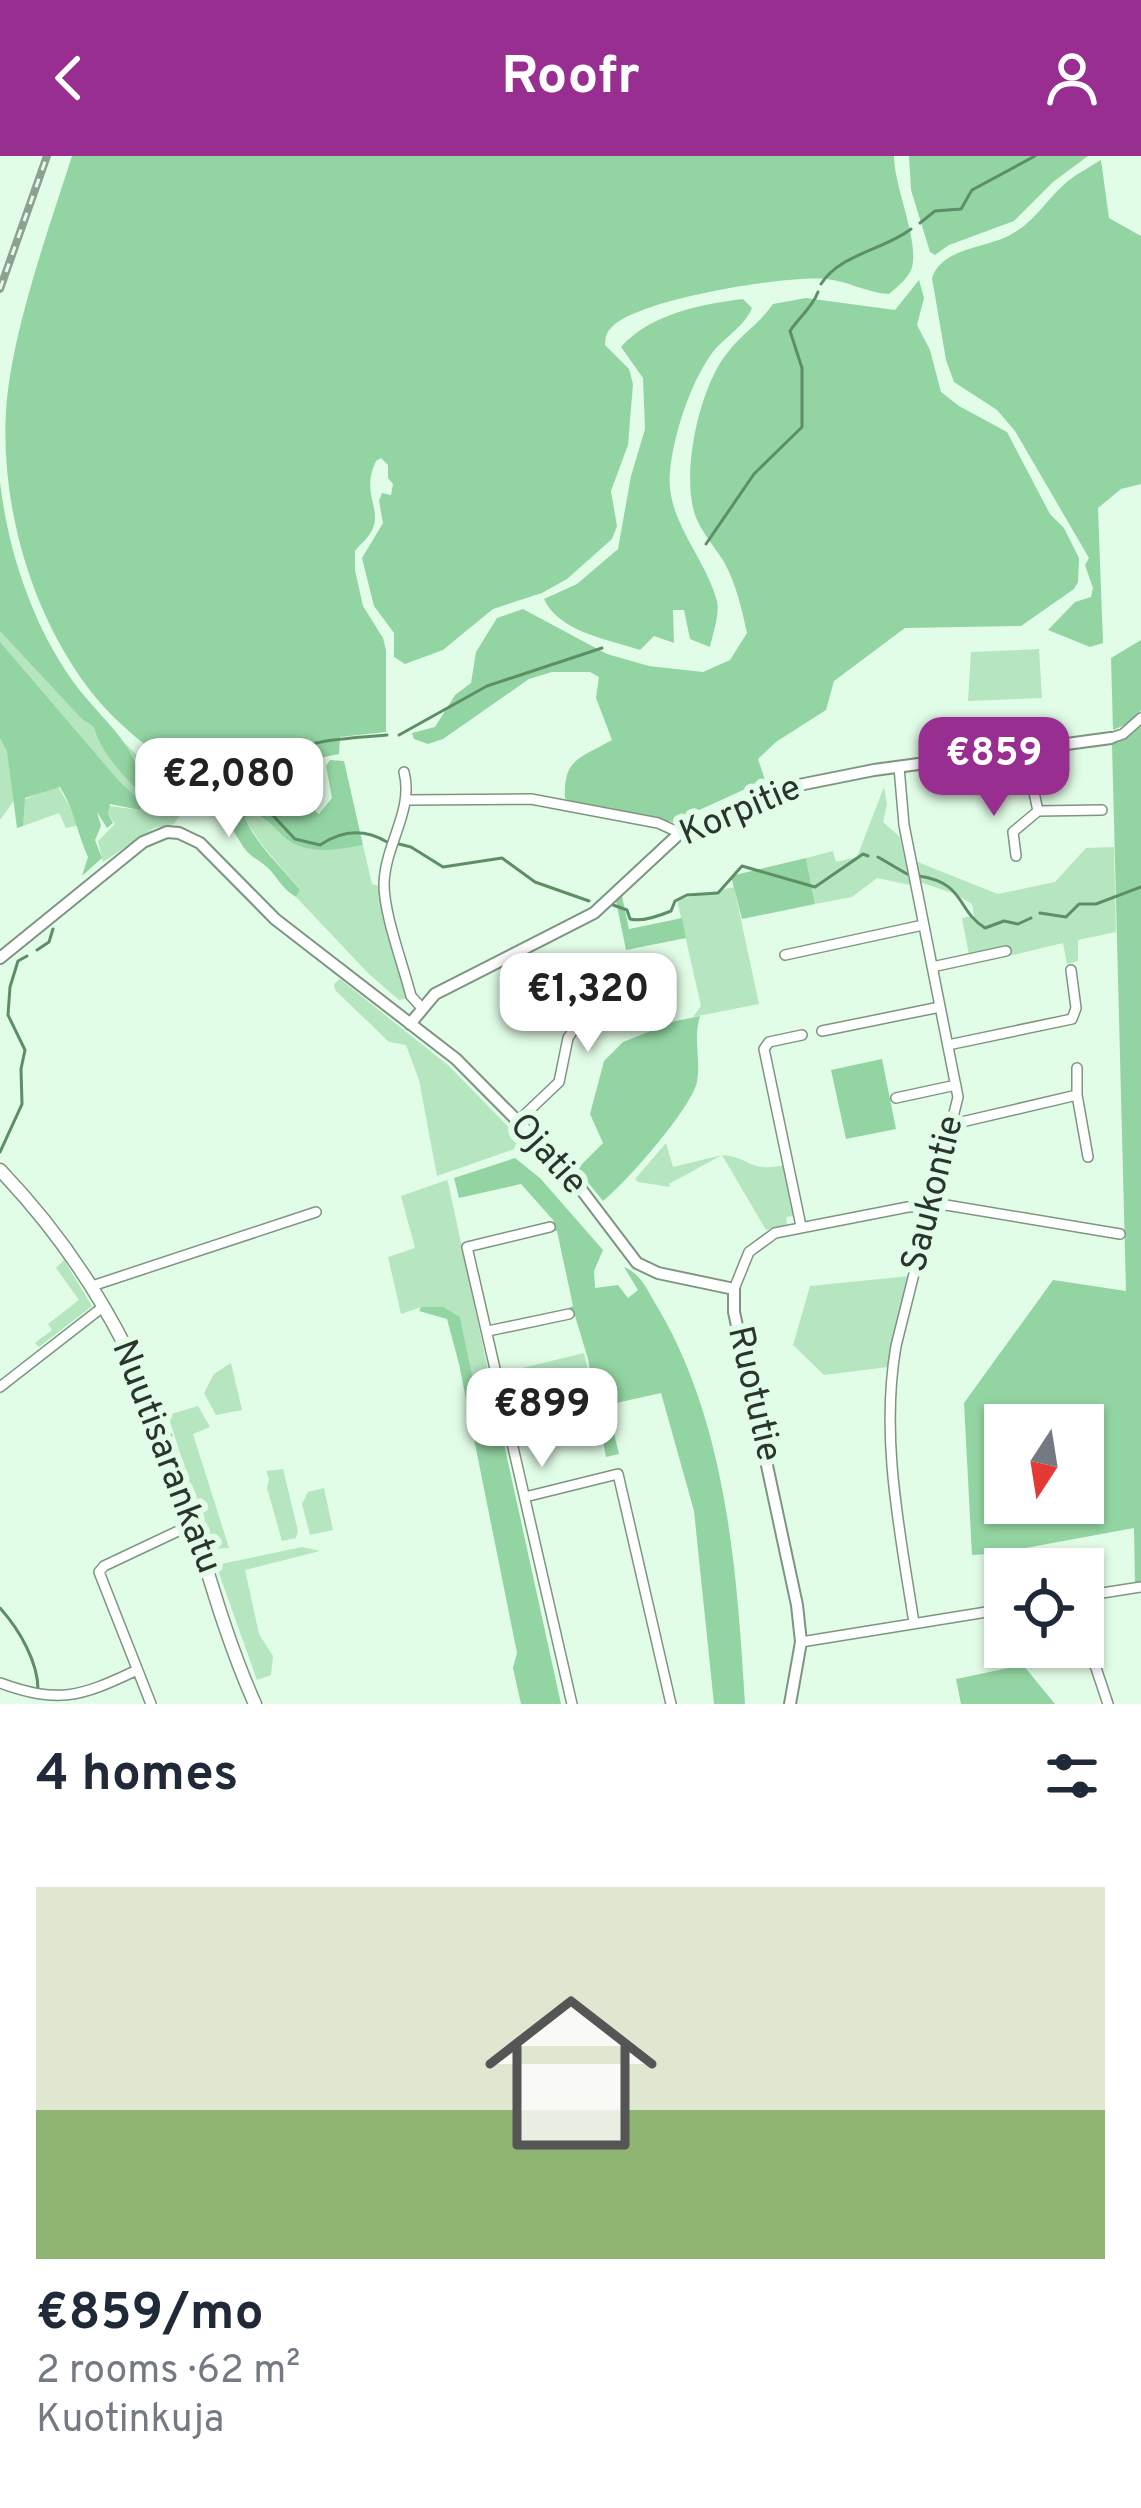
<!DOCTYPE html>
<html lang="en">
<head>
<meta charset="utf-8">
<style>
	body { margin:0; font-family:Overpass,sans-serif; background:#f6f6f7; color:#1f2937; height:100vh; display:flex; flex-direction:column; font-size:45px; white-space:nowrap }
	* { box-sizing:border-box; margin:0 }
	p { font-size:39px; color:#747a83 }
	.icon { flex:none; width:66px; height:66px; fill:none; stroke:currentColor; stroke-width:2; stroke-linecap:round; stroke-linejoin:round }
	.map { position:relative; height:1548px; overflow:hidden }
	.sheet { display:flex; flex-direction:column; background:#fff; flex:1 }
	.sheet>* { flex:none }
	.needle { width:78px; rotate:192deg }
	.controls { position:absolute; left:984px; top:1248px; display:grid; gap:24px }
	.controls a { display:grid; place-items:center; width:120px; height:120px; border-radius:0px; background:#fff; box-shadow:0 3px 9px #0004; font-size:60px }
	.price { position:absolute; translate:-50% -102px; padding:0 27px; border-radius:24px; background:#fff; color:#222; font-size:39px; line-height:78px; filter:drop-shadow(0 3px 6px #0008) }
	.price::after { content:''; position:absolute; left:50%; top:72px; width:36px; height:27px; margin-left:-18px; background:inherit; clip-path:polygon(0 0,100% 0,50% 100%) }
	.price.current { background:#972e90; color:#fff }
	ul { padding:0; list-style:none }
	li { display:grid; align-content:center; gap:24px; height:636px; padding:0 36px }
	li span { display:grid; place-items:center; height:372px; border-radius:0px; color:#555 }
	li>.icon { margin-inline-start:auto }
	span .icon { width:216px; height:216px; fill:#fffc; stroke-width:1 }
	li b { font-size:51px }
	h2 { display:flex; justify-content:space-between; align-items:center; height:144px; padding:0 36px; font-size:51px }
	header { display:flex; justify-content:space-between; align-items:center; height:156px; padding:0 36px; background:#972e90; color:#fff; font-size:54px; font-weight:700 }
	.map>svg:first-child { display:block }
	.green { fill:#b5e6bf }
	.forest { fill:#93d5a2; fill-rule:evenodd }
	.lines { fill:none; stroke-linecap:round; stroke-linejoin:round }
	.stream { stroke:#5d8e68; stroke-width:3 }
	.minor-casing { stroke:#7d9581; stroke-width:12 }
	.tertiary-casing { stroke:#7d9581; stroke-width:14 }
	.secondary-casing { stroke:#7d9581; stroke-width:15 }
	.minor { stroke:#fff; stroke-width:9 }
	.tertiary { stroke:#fff; stroke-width:10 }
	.secondary { stroke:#fff; stroke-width:12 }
	.rail-casing { stroke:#8da091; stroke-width:8 }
	.rail { stroke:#e2fde7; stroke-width:3; stroke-dasharray:9; stroke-linecap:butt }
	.labels { text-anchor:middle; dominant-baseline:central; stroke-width:12; stroke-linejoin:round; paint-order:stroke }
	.street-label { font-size:36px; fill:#2b352d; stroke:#e2fde7 }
</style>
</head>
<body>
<header><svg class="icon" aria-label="back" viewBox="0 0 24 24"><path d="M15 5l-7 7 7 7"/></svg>Roofr<svg class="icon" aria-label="person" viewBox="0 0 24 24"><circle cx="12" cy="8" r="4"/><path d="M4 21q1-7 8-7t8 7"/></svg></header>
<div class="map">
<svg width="1141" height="1548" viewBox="0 0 1141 1548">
	<rect width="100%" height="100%" fill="#e2fde7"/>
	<path class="green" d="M0,391L86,566L94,571L96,578L160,649L163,642L145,627L124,586L186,650L174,668L154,672L103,706L98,685L115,668L108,658L109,650L140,654L93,602L18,639L0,664Z
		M1039,493L1042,542L968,545L971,496Z
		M58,630L80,669L66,672L59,657L23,670V644Z
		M884,631L887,648L883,666L900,681L910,729L877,722L852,741L815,748L806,702L833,695L836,706L857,701Z
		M249,657C267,662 269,669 283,679C300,692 342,693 363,689L372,728L378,730L408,842L399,844L369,818L296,741L300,734C280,708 260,691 245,662Z
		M1114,691L1116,776L1078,784V805L1067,808L1063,787L1009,800L1005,792L969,799L962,762L974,760L972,748L955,738L920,726L915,705L998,738L1055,726L1086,692Z
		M734,731L759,848L693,861L701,850L677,744Z
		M340,823L449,910L526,989L437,1020L419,924L406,889L389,886L335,834L334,828Z
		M666,987L673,1011L722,999C751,1001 748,1017 784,1009L794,1060L786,1061L787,1069L766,1074L722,999L669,1028L670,1031L638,1026L635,1023Z
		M447,1024L448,1026L494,1242L477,1244L460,1161L421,1151L401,1158L388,1101L415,1092L401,1040Z
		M64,1104L92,1150L39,1191L35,1187L52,1174L48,1168L79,1144L56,1112Z
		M910,1120L888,1211L824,1219L793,1189L810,1130Z
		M584,1197L595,1247L510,1265L502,1217Z
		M231,1207L242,1254L216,1259L204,1237L214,1218Z
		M198,1250L210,1271L193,1278L229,1392L210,1393L168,1259Z
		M283,1313L298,1375L296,1382L282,1385L267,1332L269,1323L266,1315Z
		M324,1332L333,1374L310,1379L302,1348L308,1336Z
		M302,1391L320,1395L245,1414L259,1478L273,1500L271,1519L257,1524L216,1409Z"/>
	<path class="forest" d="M72,0H894C894,32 923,94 910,116C906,124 896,132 889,138C867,137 848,125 826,123C787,119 636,143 611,172C605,179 606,180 605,189L629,213L633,228L628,289L611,335L617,370L612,383L567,423L542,437L493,453L443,494L405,508L394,501V477L374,450L362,402L383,367L379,345L382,337L391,339L393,328L388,322V309L381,302L376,305C361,337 381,350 373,372C370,381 361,387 355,395V414L363,450L383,482L386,494V576L340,581L339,598L315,603L289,601L277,631L289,641L314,642L315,655L319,658L332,642L326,610L330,604L344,605L363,689C336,694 306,700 283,680C270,668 267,662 250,657L245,662C258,691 280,709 300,734L296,741C284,734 280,726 271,715C263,706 250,701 244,692C231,671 220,651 201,634C170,606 132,582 104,551C36,475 0,356 6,255C11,178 48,75 72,0Z
		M909,0H1088L1053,26L1014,65L949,89L935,99L930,96L911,34Z
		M1101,4L1109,62L1141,80V328L1121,333L1098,352L1103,487L1090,491L1048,474L1075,446L1091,441L1093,432L1085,409L1089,402L1015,275L997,254L954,226L946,204L932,122C941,94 980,92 1004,82C1034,69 1045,44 1068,25C1078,17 1090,11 1101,4Z
		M919,124L924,142L917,169L930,194L941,236L959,250L1007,276L1050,358L1064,372L1079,402L1078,426L1074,433L1021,470L905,472L834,525L826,554L776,586L758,603L765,624L673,666L575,649L565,642C563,602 581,602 612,584L596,542L599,521L590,516H552L529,523L443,583L428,588L414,583L412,577L435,571L455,539L471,527L476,496L497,462L523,453L607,498L649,510L703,516L730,504L747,477C742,454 736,427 724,406C716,393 705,380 698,366C678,326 699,230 728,196C742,178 760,167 773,148L806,142L895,154Z
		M743,143L752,152C744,172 722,182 710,200C689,231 674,278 670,315C665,364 705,400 717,445C720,458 713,477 710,491L690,483L684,454H673L674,487L654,480L640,494C607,483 559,476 544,443L577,428L618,393L631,320L645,273L643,222L621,191C650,158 701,148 743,143Z
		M0,326C8,395 32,467 72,524C88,547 110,566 125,588C138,608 141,627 162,639L160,649C137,639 99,596 94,571L82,563L0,475Z
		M1141,484V554L1132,566L1113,574L1111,502Z
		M0,486L118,624L142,647L140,654L110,648L108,658L113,667L107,672L97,656L101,670L95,684L102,702L82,720L88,701C77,677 75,655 60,631L25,642L23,670L17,672L7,595L0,582Z
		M1141,570V1427L1135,1428L1134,1372L1015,1394L1013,1413H1005V1448L1001,1449L989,1398L972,1399L964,1247L1053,1124L1126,1135L1112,588ZM1005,1269H1083V1347H1005Z
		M806,702L815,748L742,763L731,720Z
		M622,740L629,773L682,762L686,782L626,794L616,745Z
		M700,860C693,882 701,904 697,926C691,953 625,1028 603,1045L577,1013L603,987L590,958L604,905L623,886L676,865Z
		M882,903L896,973L846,983L831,914Z
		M515,1002L540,1022L603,1094L594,1115L595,1132L618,1129L628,1142L638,1134L624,1111C642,1118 648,1136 658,1152C727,1269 737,1416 745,1548H714L694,1355L661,1237L607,1249L619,1298L606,1301L588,1203L575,1160H571L569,1152L573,1150L557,1075H553L550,1067L554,1065L521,1028L459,1042L454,1022Z
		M421,1151H443L460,1161L477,1243L494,1242L561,1548H521L513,1512L517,1497L459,1208L447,1163L419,1155Z
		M1023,1509L1055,1548H961L956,1523Z"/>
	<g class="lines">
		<path class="stream" d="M920,67L935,55L961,53L972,34L1035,0
			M821,128C840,98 884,94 911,73
			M706,388L754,318L802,271V212L790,175C799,161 812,152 818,136
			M399,579L487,530L602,492
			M205,634L212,629L223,642C248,638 255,614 275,602C309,583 349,582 387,579
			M238,640L265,651L295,683L320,689C342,674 365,673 387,686
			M399,688L411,691L443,711L502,702L535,726L589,745
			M878,701L907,718
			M919,720C966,727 956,754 985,772L1004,765L1018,768L1031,762
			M613,749L627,754L630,763C641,766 659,760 671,755L675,745L687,739L718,737L742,710L815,731L863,698L868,700
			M1040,757L1066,761L1079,748H1096L1141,731
			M37,794L49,786L53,773
			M0,996L22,948L21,913L25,894L8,859L10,831L18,805L27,800
			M0,1452C19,1473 39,1507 38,1536"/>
		<g class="minor-casing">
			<path id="minor" d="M1111,582L1123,578L1141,562
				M1025,594L1038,655L1102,654
				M899,611L904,669L958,941L896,1190C880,1282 900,1376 914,1467
				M404,616C414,655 385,688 384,728C384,759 403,808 411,840L422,852
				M408,644L531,643L658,667L680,677
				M1016,700L1013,676L1038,655
				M785,799L923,769
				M932,811L1006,795
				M822,875L940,851
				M948,889L1072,863L1076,852L1071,814
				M1077,939L1088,1001
				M896,942L956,929
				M518,965L559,926L568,882L576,870L606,849L664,823
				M953,968L1077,939V912
				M801,1070L764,893L769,886L802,879
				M550,1071L467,1091L572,1548
				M92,1130L316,1056
				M734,1133L749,1096L775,1077L908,1051L946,1049L1120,1078
				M488,1175L569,1158
				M0,1231L104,1150
				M525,1341L618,1318L671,1548
				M1083,1440L1141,1431
				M801,1486L1005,1453
				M1083,1488L1096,1512L1108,1548
				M0,1527C58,1548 80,1541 135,1515
				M151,1548L99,1416L104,1410L193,1368"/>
		</g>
		<g class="tertiary-casing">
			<path id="tertiary" d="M0,802L143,686L167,676L179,677L200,687L275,763L456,903L568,1016L637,1107L658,1117L734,1133V1156L797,1449L801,1486L790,1548
				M410,868L435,838L594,757L680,677L774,634L874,614L1111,582"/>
		</g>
		<g class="secondary-casing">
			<path id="secondary" d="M0,1014C71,1088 124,1174 160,1269C195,1361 215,1459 255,1548"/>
		</g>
		<use href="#minor" class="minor"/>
		<use href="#tertiary" class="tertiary"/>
		<use href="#secondary" class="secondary"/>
		<g class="rail-casing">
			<path id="rail" d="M0,133L47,0"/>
		</g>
		<use href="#rail" class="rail"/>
	</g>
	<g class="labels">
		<g class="street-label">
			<text transform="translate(741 656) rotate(-23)">Korpitie</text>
			<text transform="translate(547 999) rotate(48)">Ojatie</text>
			<text transform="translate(934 1038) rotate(-76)">Saukontie</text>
			<text transform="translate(753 1238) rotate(77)">Ruotutie</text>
			<text transform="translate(165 1301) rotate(69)">Nuutisarankatu</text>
		</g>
	</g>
</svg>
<div class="controls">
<a><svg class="needle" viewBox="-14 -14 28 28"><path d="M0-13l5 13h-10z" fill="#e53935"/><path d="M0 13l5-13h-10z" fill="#747a83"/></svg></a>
<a><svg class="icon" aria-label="locate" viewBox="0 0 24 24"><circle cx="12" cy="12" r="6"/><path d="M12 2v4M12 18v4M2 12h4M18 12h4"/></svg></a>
</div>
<b class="price current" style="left:994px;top:663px">€859</b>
<b class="price" style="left:229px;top:684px">€2,080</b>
<b class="price" style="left:588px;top:899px">€1,320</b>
<b class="price" style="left:542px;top:1314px">€899</b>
</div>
<section class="sheet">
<h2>4 homes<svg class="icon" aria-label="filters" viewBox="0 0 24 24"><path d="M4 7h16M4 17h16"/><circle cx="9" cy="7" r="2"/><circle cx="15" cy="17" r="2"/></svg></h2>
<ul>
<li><span style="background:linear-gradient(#dfe7d0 60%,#8fb573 0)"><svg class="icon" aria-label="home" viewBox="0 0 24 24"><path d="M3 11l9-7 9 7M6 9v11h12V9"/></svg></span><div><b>€859/mo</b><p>2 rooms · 62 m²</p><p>Kuotinkuja</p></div></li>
</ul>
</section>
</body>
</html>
